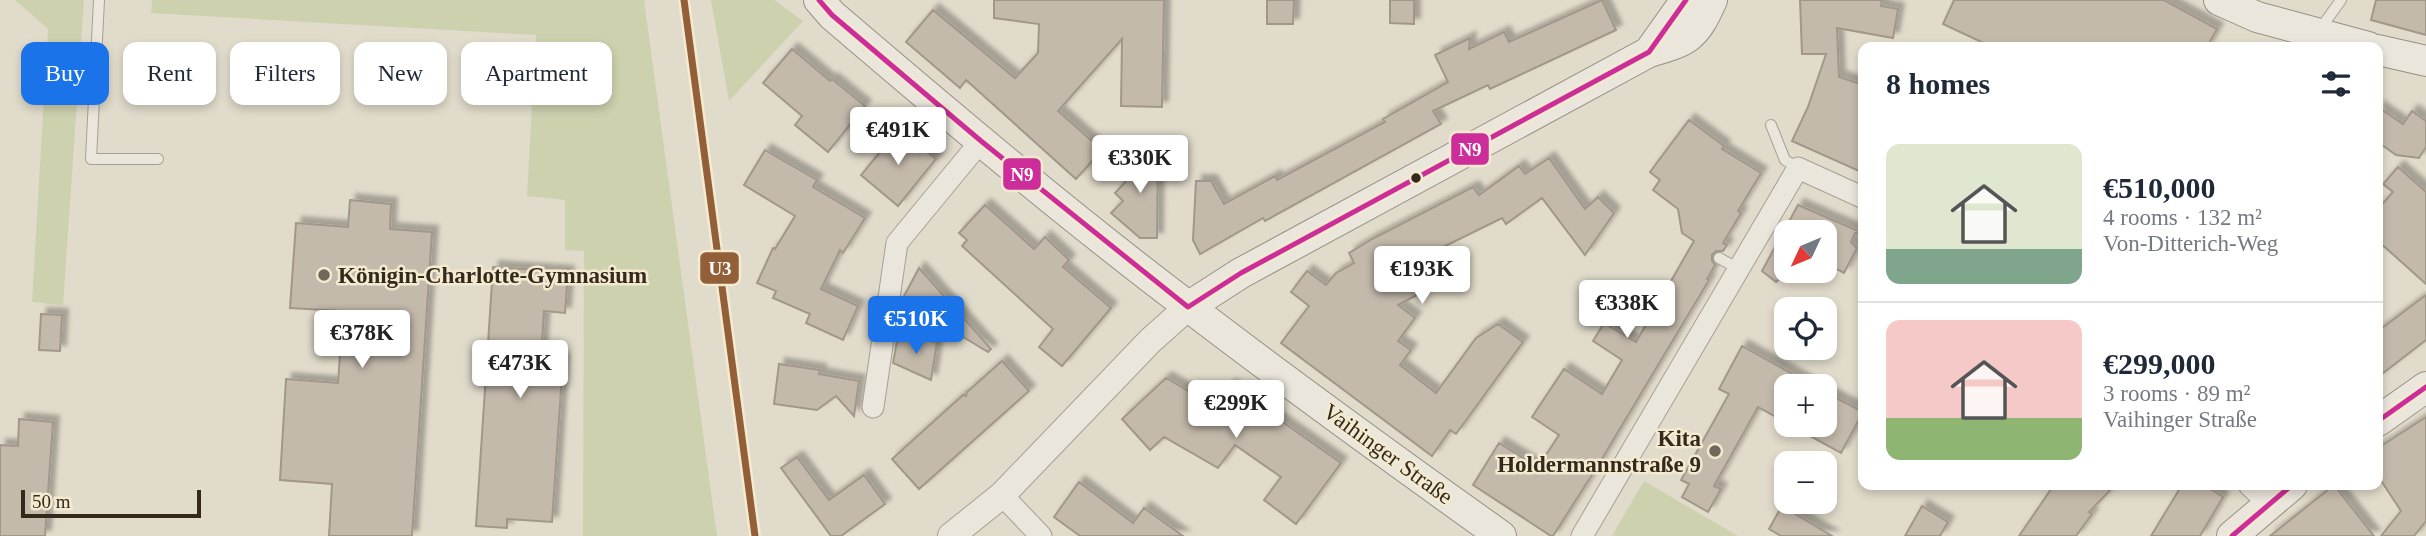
<!DOCTYPE html>
<html lang="en">
<head>
<meta charset="utf-8">
<style>
	body { margin:0; font-family:Georgia,serif; background:#f2f2f3; color:#1f2937; height:100vh; display:flex; flex-direction:column; font-size:26px; white-space:nowrap }
	* { box-sizing:border-box; margin:0 }
	p { font-size:23px; color:#747a83 }
	.icon { flex:none; width:38px; height:38px; fill:none; stroke:currentColor; stroke-width:2; stroke-linecap:round; stroke-linejoin:round }
	.map { position:relative; flex:1; overflow:hidden }
	.details { position:absolute; left:1858px; top:42px; width:525px; height:448px; display:flex; flex-direction:column; background:#fff; border-radius:14px; box-shadow:0 4px 10px #0003 }
	.details>* { flex:none }
	.top-card { position:absolute; left:21px; top:42px; width:665px; height:63px; display:flex; gap:14px }
	.needle { width:46px; rotate:226deg }
	.tools { position:absolute; left:1774px; top:220px; display:grid; gap:14px }
	.tools a { display:grid; place-items:center; width:63px; height:63px; border-radius:14px; background:#fff; box-shadow:0 4px 10px #0003; font-size:35px }
	.scale { position:absolute; left:21px; bottom:18px; width:180px; box-sizing:border-box; padding-left:7px; border:4px solid #34291d; border-top:0; font-size:19px; line-height:24px; white-space:nowrap; color:#34291d; -webkit-text-stroke:5px #f3ead0; paint-order:stroke }
	.price { position:absolute; translate:-50% -60px; padding:0 16px; border-radius:7px; background:#fff; color:#222; font-size:23px; line-height:46px; filter:drop-shadow(0 2px 4px #0008) }
	.price::after { content:''; position:absolute; left:50%; top:42px; width:21px; height:16px; margin-left:-10px; background:inherit; clip-path:polygon(0 0,100% 0,50% 100%) }
	.price.on { background:#1a73e8; color:#fff }
	ul { padding:0; list-style:none }
	li { display:flex; align-items:center; gap:21px; height:175px; padding:0 28px }
	li+li { border-top:2px solid #e0e1e3 }
	li span { display:grid; place-items:center; flex:none; width:196px; height:140px; border-radius:14px; color:#555 }
	li>.icon { margin-inline-start:auto }
	span .icon { width:84px; height:84px; fill:#fffc; stroke-width:1 }
	li b { font-size:30px }
	h2 { display:flex; justify-content:space-between; align-items:center; height:84px; padding:0 28px; font-size:30px }
	.pill { padding:0 24px; border-radius:14px; background:#fff; box-shadow:0 4px 10px #0003; font-size:24px; line-height:63px }
	.pill.on { background:#1a73e8; color:#fff }
	.map>svg:first-child { display:block }
	.green { fill:#ced1ae }
	.building { fill:#c4baac; stroke:#a1978a; stroke-width:2; filter:url(#shadow) }
	.lines { fill:none; stroke-linecap:round; stroke-linejoin:round }
	.service-casing { stroke:#a6a094; stroke-width:12 }
	.minor-casing { stroke:#a6a094; stroke-width:23 }
	.tertiary-casing { stroke:#a6a094; stroke-width:28 }
	.secondary-casing { stroke:#969084; stroke-width:32 }
	.service { stroke:#eae6dc; stroke-width:10 }
	.minor { stroke:#eae6dc; stroke-width:21 }
	.tertiary { stroke:#eae6dc; stroke-width:26 }
	.secondary { stroke:#eae6dc; stroke-width:30 }
	.bus-1-casing { stroke:#f3ead0; stroke-width:10 }
	.bus-1 { stroke:#cd2d98; stroke-width:5 }
	.rail-1-casing { stroke:#f3ead0; stroke-width:12 }
	.rail-1 { stroke:#935f39; stroke-width:7 }
	.bus-dot { fill:#34291d; stroke:#f3ead0; stroke-width:2.5 }
	.poi-dot { fill:#71675a; stroke:#f3ead0; stroke-width:2.5 }
	.labels { text-anchor:middle; dominant-baseline:central; stroke-width:5; stroke-linejoin:round; paint-order:stroke }
	.poi-label { font-size:23px; font-weight:bold; fill:#34291d; stroke:#f3ead0; text-anchor:start }
	.street-label { font-size:23px; fill:#34291d; stroke:#f3ead0 }
	.line-badge { stroke:#f3ead0; stroke-width:2.5 }
	.badge-label { font-size:19px; text-anchor:middle; font-weight:bold; fill:#fff }
</style>
</head>
<body>
<div class="map">
<svg width="2426" height="536" viewBox="0 0 2426 536">
	<defs>
		<filter id="shadow"><feDropShadow dx="6" dy="-6" stdDeviation="2" flood-color="#0004"/></filter>
	</defs>
	<rect width="100%" height="100%" fill="#e1dbcb"/>
	<path class="green" d="M15,0H84L63,305L32,302L48,29Z
		M152,0H644L717,536H583L584,251L565,250V200L527,196L536,35L151,13Z
		M711,0H774L803,21L729,101Z
		M1644,481L1738,536H1612Z"/>
	<path class="building" d="M994,0H1164L1162,107L1121,106L1122,39L1058,111L1102,150L1076,179L966,80L960,88L906,42L933,10L1015,78L1038,53L1039,24L994,18Z
		M1267,0H1294L1293,24H1267Z
		M1390,0H1414V24L1390,23Z
		M1602,0L1616,30L1490,89L1488,85L1433,111L1441,124L1265,221L1263,218L1200,254L1193,240L1196,181H1211L1224,204L1275,176L1277,180L1385,122L1383,119L1448,82L1435,55L1470,38L1469,49L1504,32L1509,42Z
		M1800,0H1882L1881,6L1898,9L1893,38L1837,28L1839,77L1864,85V161L1859,171L1792,141L1808,107L1826,54H1802Z
		M1954,0H2164L2217,29L2207,47H1992L1943,24Z
		M2376,0H2426V35L2371,20Z
		M792,49L830,81L832,79L865,106L828,152L795,125L802,116L763,83Z
		M2378,107L2403,124L2412,111L2426,121V147L2419,158L2396,155L2378,142Z
		M1689,120L1724,146L1722,149L1761,173L1738,211L1741,213L1723,243L1727,245L1723,251H1716L1712,255V261L1715,265L1707,279L1709,280L1597,467L1553,536H1551L1473,485L1499,443L1538,467L1559,435L1532,417L1564,369L1602,394L1622,360L1593,341L1604,323L1636,342L1694,241L1682,233L1678,209L1653,190L1660,180L1650,172Z
		M899,129L936,159L898,206L861,175Z
		M765,150L817,180L813,187L865,218L843,253L840,250L821,289L858,306L843,340L806,323L810,314L773,298L776,291L757,283L773,248L775,249L795,216L744,185Z
		M1158,150L1157,238H1140L1111,213L1123,201L1115,193L1129,178L1131,151Z
		M1549,158L1585,209L1598,197L1614,213L1585,255L1542,198L1506,224L1502,218L1437,250L1451,277L1398,305L1415,318L1398,341L1411,350L1400,365L1436,393L1476,338L1498,324L1523,342L1456,434L1450,430L1432,456L1281,343L1309,306L1291,292L1307,271L1326,285L1336,273L1354,263L1349,253L1372,239L1473,187L1479,195L1519,166L1525,174Z
		M2398,167L2426,192V284L2378,241V209L2393,192L2383,184Z
		M350,200L391,204L390,229L432,232L412,536H329L332,484L280,480L286,379L338,383L343,311L290,308L296,223L348,227Z
		M985,205L1034,249L1045,237L1069,260L1063,267L1111,308L1062,366L1039,347L1053,329L962,246L967,240L959,233Z
		M1798,205L1863,233H1855L1851,242L1857,248L1844,273L1825,263V233H1787V273L1776,282L1762,271Z
		M493,267L568,272L565,313L544,311L541,359L563,360L552,522L507,519V528L476,526Z
		M919,268L991,349L988,352L902,300Z
		M2426,295V340L2378,377V331Z
		M41,314L62,315L60,351L39,350Z
		M898,336L937,342L931,380L893,363Z
		M1742,346L1816,387H1787V423L1758,407L1714,486L1721,489L1708,512L1682,497L1689,484L1681,480L1729,394L1719,389Z
		M1002,361L1029,391L919,489L892,459L963,395L966,396L967,392Z
		M779,364L820,370L819,374L859,381L854,416L836,396L817,410L774,404Z
		M1166,378L1214,406L1230,385L1341,463L1296,524L1264,500L1281,477L1235,445L1218,468L1164,437L1150,450L1122,419Z
		M1825,392L1863,412L1841,453L1790,425H1825Z
		M2426,417V521L2414,536H2381L2401,511L2378,476V448Z
		M19,419L53,422L45,536H0V445L18,446Z
		M797,457L829,500L864,475L885,504L841,536H831L781,468Z
		M1079,482L1133,523L1144,508L1183,536H1080L1054,517Z
		M2054,485H2115L2089,512L2092,514L2076,536H2019Z
		M2182,485H2204L2223,497L2200,536H2151Z
		M2334,485L2374,536H2270Z
		M1782,506L1832,536H1781L1769,529Z
		M1922,506L1948,522L1940,536H1905Z"/>
	<g class="lines">
		<g class="service-casing">
			<path id="service" d="M99,0L91,159H158
				M2318,32L2341,0
				M1771,125L1785,160L1798,168
				M1719,258L1739,269"/>
		</g>
		<g class="minor-casing">
			<path id="minor" d="M873,407L897,243L981,141
				M2249,485L2268,503
				M1002,495L1041,536
				M1582,536L1798,168L1864,198"/>
		</g>
		<g class="tertiary-casing">
			<path id="tertiary" d="M951,536L1002,495L1150,341L1188,307"/>
		</g>
		<g class="secondary-casing">
			<path id="secondary" d="M819,0L832,15C949,115 1066,214 1189,307C1292,386 1396,461 1501,536
				M2219,0L2257,17L2368,47
				M2378,50L2426,61
				M1649,52L1686,0
				M1188,307L1241,273L1649,52C1688,41 1695,38 1712,0
				M2378,421L2426,387
				M2232,536L2292,485"/>
		</g>
		<use href="#service" class="service"/>
		<use href="#minor" class="minor"/>
		<use href="#tertiary" class="tertiary"/>
		<use href="#secondary" class="secondary"/>
		<g class="bus-1-casing">
			<path id="bus-1" d="M819,0L832,15L981,141L1188,307L1241,273L1649,52L1686,0
				M2378,421L2426,387
				M2232,536L2292,485"/>
		</g>
		<use href="#bus-1" class="bus-1"/>
		<g class="rail-1-casing">
			<path id="rail-1" d="M684,0L755,536"/>
		</g>
		<use href="#rail-1" class="rail-1"/>
	</g>
	<circle class="bus-dot" cx="1416" cy="178" r="6"/>
	<g class="poi-dot">
		<circle cx="324" cy="275" r="7"/>
		<circle cx="1715" cy="451" r="7"/>
	</g>
	<g class="labels">
		<g class="poi-label">
			<text x="338" y="275">Königin-Charlotte-Gymnasium</text>
			<text x="1701" y="438" text-anchor="end">Kita<tspan x="1701" dy="26">Holdermannstraße 9</tspan></text>
		</g>
		<g class="street-label">
			<text transform="translate(1388 454) rotate(36)">Vaihinger Straße</text>
		</g>
	</g>
	<g class="line-badge">
		<rect x="1450" y="132" width="40" height="34" rx="7" fill="#cd2d98"/>
		<rect x="1002" y="157" width="40" height="34" rx="7" fill="#cd2d98"/>
		<rect x="699" y="251" width="41" height="34" rx="7" fill="#935f39"/>
	</g>
	<g class="badge-label">
		<text x="1470" y="156">N9</text>
		<text x="1022" y="181">N9</text>
		<text x="720" y="275">U3</text>
	</g>
</svg>
<div class="tools">
<a><svg class="needle" viewBox="-14 -14 28 28"><path d="M0-13l5 13h-10z" fill="#e53935"/><path d="M0 13l5-13h-10z" fill="#747a83"/></svg></a>
<a><svg class="icon" aria-label="locate" viewBox="0 0 24 24"><circle cx="12" cy="12" r="6"/><path d="M12 2v4M12 18v4M2 12h4M18 12h4"/></svg></a>
<a>+</a>
<a>−</a>
</div>
<div class="scale">50 m</div>
<b class="price" style="left:898px;top:167px">€491K</b>
<b class="price" style="left:1140px;top:195px">€330K</b>
<b class="price" style="left:1422px;top:306px">€193K</b>
<b class="price" style="left:1627px;top:340px">€338K</b>
<b class="price on" style="left:916px;top:356px">€510K</b>
<b class="price" style="left:362px;top:370px">€378K</b>
<b class="price" style="left:520px;top:400px">€473K</b>
<b class="price" style="left:1236px;top:440px">€299K</b>
<div class="top-card">
<a class="pill on">Buy</a>
<a class="pill">Rent</a>
<a class="pill">Filters</a>
<a class="pill">New</a>
<a class="pill">Apartment</a>
</div>
<section class="details">
<h2>8 homes<svg class="icon" aria-label="filters" viewBox="0 0 24 24"><path d="M4 7h16M4 17h16"/><circle cx="9" cy="7" r="2"/><circle cx="15" cy="17" r="2"/></svg></h2>
<ul>
<li><span style="background:linear-gradient(#dfe7d0 75%,#7fa58c 0)"><svg class="icon" aria-label="home" viewBox="0 0 24 24"><path d="M3 11l9-7 9 7M6 9v11h12V9"/></svg></span><div><b>€510,000</b><p>4 rooms · 132 m²</p><p>Von-Ditterich-Weg</p></div></li>
<li><span style="background:linear-gradient(#f6c9c9 70%,#8fb573 0)"><svg class="icon" aria-label="home" viewBox="0 0 24 24"><path d="M3 11l9-7 9 7M6 9v11h12V9"/></svg></span><div><b>€299,000</b><p>3 rooms · 89 m²</p><p>Vaihinger Straße</p></div></li>
</ul>
</section>
</div>
</body>
</html>
